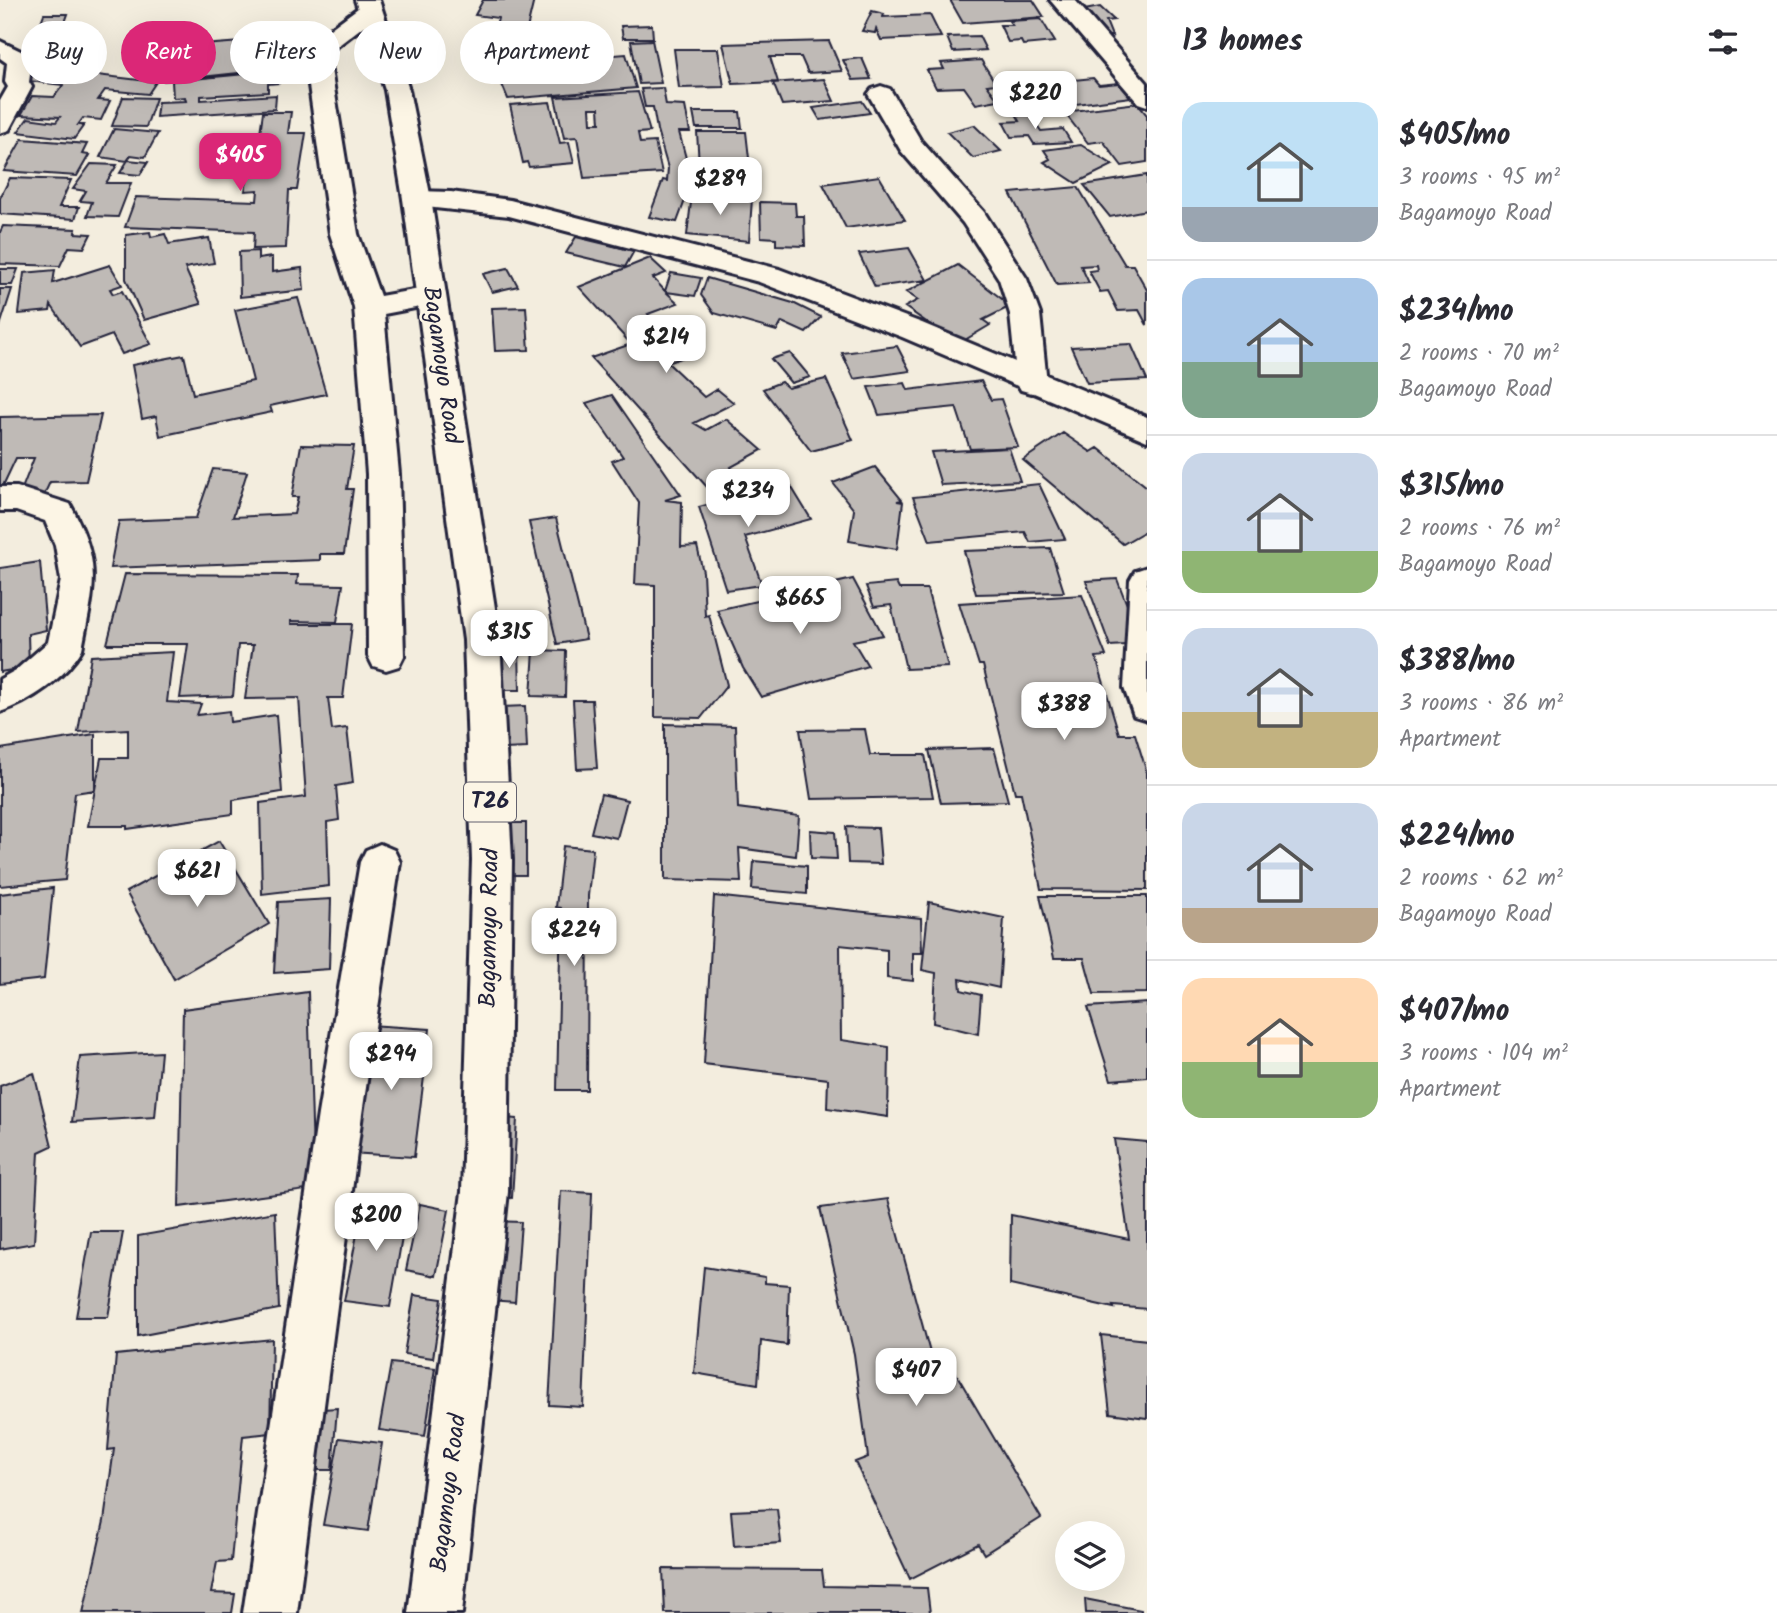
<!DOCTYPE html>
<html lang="en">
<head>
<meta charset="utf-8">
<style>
	body { margin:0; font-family:Kalam,sans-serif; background:#f7f7f7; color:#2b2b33; height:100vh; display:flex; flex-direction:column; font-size:26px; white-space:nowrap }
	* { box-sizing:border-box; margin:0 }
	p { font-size:23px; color:#7c7c81 }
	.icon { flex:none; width:38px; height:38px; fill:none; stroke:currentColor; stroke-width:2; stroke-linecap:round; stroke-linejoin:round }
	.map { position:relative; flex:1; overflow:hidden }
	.sheet { display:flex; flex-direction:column; background:#fff; width:630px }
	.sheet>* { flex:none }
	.guide { position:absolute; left:21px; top:21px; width:665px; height:63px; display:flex; gap:14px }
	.buttons { position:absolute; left:1055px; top:1521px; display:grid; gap:14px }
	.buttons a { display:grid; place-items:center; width:70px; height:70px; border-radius:50%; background:#fff; box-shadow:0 7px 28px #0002; font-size:35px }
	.price { position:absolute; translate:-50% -60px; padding:0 16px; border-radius:14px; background:#fff; color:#222; font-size:23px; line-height:46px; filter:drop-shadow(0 2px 4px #0008) }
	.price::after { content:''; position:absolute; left:50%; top:42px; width:21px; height:16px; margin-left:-10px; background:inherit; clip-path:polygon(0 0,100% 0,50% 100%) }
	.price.current { background:#db2777; color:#fff }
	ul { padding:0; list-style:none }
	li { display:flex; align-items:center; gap:21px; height:175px; padding:0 35px }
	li+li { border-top:2px solid #e1e1e2 }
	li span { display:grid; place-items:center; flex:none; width:196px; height:140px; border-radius:21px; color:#555 }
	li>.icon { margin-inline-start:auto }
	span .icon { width:84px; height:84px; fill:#fffc; stroke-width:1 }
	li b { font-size:30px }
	h2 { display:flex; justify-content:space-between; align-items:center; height:84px; padding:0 35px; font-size:30px }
	.chip { padding:0 24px; border-radius:32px; background:#fff; box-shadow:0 7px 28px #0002; font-size:24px; line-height:63px }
	.chip.current { background:#db2777; color:#fff }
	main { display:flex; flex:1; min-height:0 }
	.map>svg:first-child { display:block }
	.building { fill:#bfbab6; stroke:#22223b; stroke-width:2; fill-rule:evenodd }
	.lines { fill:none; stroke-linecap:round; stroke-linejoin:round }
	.street-casing { stroke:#22223b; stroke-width:6 }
	.secondary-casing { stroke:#22223b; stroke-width:6 }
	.highway-casing { stroke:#22223b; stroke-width:6 }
	.street { fill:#fcf5e5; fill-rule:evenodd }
	.secondary { fill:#fcf5e5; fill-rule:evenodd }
	.highway { fill:#fcf5e5; fill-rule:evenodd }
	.labels { text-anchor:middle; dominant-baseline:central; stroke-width:5; stroke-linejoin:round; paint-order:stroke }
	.shield { fill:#fcf5e5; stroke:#63616e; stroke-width:2 }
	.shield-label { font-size:23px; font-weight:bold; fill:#22223b }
	.street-label { font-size:24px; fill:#22223b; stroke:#fcf5e5 }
</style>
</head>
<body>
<main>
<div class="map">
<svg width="1147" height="1613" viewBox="0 0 1147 1613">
	<rect width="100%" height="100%" fill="#f3edde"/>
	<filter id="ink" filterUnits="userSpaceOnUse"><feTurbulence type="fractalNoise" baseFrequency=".0143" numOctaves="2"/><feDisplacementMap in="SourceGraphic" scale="14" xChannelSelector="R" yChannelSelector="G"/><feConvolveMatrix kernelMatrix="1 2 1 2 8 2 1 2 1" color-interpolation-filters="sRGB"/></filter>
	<g filter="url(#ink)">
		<path class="building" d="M483,0H534L526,33L495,31L498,18L475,15Z
			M950,0H1033L1044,17L963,23Z
			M1100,7L1114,20L1106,21L1112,36H1098L1079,11Z
			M872,11L884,14L883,17L930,15L941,37L881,40L876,29L875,33L862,31Z
			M44,14H68L59,39L34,40Z
			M1041,19L1055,42L1023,45L1021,41L1008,42L1000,25H1012L1009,21Z
			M652,25L653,38H623L621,26Z
			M577,32L580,53L533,55L531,33Z
			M508,35L513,52L522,51L527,62L626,54L636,88L508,99L491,58L486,37Z
			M979,36L986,50L953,52L947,37Z
			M281,39L285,68L164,81V48Z
			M652,40L661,83L639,84L631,41Z
			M829,41L842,71L808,73L801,57H770L778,82L733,84L723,44Z
			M674,49H718L724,87L679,88Z
			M303,53L306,79L293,80L289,55Z
			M862,58L871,79L853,80L843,60Z
			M981,60L996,84L987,85L998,100L976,104L964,87L936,88L927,70L944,69L941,63Z
			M30,67L156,82L148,94L105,90L98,100L110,101L101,120L83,118L78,125H84L74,139L18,132L28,118L56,122L60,117L21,115L32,96L54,97L63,85L20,80Z
			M278,71L279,83L268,84V92L201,96V100L276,95L275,109L156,117L158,102L186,101L185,97L173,98L172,81Z
			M1093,78L1099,85L1119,83L1131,97L1021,111L1016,104H1007L997,88Z
			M824,79L834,101L782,105L773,83Z
			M663,88L666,105L685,106L690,132H679L687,162H692L691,184L677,222L649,217L663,180L667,181L668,168L657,130L653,107H645L641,89Z
			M638,92L650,132L638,133L640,143L655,142L662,173L584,178L577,137L564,138L555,97ZM590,108H599L600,123H591Z
			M123,97L156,98L146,127L112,126Z
			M862,101L870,113L820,120L813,108Z
			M550,102L560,143L569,142L574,163L529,167L527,162L523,163L510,105Z
			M1137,103L1147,115V162L1122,166L1103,141L1088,143L1064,112Z
			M263,112H291L288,133H306L297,190H289L286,248L253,249L254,232L125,227L136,197L257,201L258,190L245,191L256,133H260Z
			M693,112H740L742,128H696Z
			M1029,113L1041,131L1063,129L1071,142L1034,144L1029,136L1011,137L1003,122L1020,121L1016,114Z
			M974,125L1001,151L973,158L947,132Z
			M114,129L158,133L145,157L131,155L127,161L100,157Z
			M697,132H746L750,167H743V194L698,192L699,165Z
			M22,139L87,144L82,154L89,155L77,176L4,171Z
			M1081,145L1113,165L1076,183L1044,162L1050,159L1044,150Z
			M128,160L148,162L140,175L120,173Z
			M91,164L117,165L106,183H131L118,217L87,216L92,202L80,201L86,191L73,189Z
			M1147,175V210L1110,217L1084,185Z
			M879,176L905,220L846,228L823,184Z
			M10,178L71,180L59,207H79L75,219L0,214V198Z
			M1078,187L1125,265H1133L1147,290V325L1139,310L1118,311L1108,291L1100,292L1089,271L1097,270L1096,265L1081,266L1089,283L1057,285L1010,193Z
			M692,194L752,199L749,241L687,235Z
			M760,202L795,203L796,216H804L805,246L776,245V238L761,237Z
			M3,226L76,229L75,233L91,234L84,248L69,247L60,266L0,264V232Z
			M150,232L151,237L165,234L169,244L209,238L214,263L185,268L201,304L144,320L126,279V235Z
			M576,237L634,251L625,267L566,253Z
			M909,248L927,280L875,287L859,254Z
			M258,251V259L272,257V272L302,268L304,290L240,297L239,252Z
			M650,258L666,273L653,278L665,291L671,273L701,278L695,296L666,292L678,303L648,314L686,356L668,363L704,397L717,389L734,403L694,423L706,430L726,419L762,450L731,467L745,485L716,497L591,358L631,344L579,287Z
			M110,265L122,285L110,289L113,294L122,291L151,344L122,354L112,335L80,347L51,305L50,311L19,314L24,273L55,270L53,283Z
			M958,265L1011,306L983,320L990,325L958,344L905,307L918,300L906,292Z
			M508,268L518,286L492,292L483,274Z
			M0,269H18L12,285H0Z
			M707,278L793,303L821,317L806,333L782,322L777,331L714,313L701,295Z
			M0,289H12L0,326Z
			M298,298L326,394L270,406L272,412L160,436L156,416L142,419L132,365L184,355L193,394L253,381L235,310Z
			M526,307L529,350L495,351L492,308Z
			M1131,344L1147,380L1087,383L1071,347Z
			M897,346L910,371L854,379L842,353Z
			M790,353L810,377L791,383L771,359Z
			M826,379L853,440L811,451L763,389L781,382L788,388Z
			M981,381L991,400L1001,399L1018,447L970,449L956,407L879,415L868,387L905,383L908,390Z
			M612,395L681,495L665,500L682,502L681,547L697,546L703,572L705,616L709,615L727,685L701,718L655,717V585L635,584L639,503L612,461L623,457L586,403Z
			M101,415L86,481L50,482L44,495L20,494L34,458H16L0,492V417Z
			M1063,433L1091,452L1098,448L1147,487V530L1123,544L1023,460Z
			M301,445L354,446L347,489H353L344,554H320V560L110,568L119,521L196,518L213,469L247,472L233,517L294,514L298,497H292Z
			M1009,448L1020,481L941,485L931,452Z
			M875,467L902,500L897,501L903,502L897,549L849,541L854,510L833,483Z
			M789,483L811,519L745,537L762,585L726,590L699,507Z
			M1039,484L1065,539L1030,542L1025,532L930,541L913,497Z
			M556,518L586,639L557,644L529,522Z
			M1050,548L1064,592L976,594L964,551Z
			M40,562L46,630L28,634L29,667L0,672V568Z
			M125,574L298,575L297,584L343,585L337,622L291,621V624H352L343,698H328L332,730L347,728L353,783L336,786L339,820L327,822L329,886L262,894L260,803L306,797L299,698L245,699L253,645H238L233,696L180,698L188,644H107Z
			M853,579L883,635L853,641L868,666L761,697L743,668L717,610Z
			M1117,579L1142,644L1110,646L1086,581Z
			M896,583L899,589H927L948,667L906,669L891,605L874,607L866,586Z
			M1082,595L1106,656L1096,657L1119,734H1135L1147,773V890L1041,889L1021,793H1015L983,665H979L959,603Z
			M519,649L520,690H498L497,650Z
			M534,650L566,651L565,697L531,696Z
			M173,652L167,702L201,704L197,715L229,711L230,722L276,715L282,792L233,800V814L127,829V826H88L101,758H128V729L78,732L91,656Z
			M573,700H592L597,768L577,769Z
			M525,706L527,748L504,749L502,707Z
			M665,724L735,726L738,808L799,816L796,856L739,848L741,882L665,880Z
			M865,729L870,755H925L933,797L811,799L800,730Z
			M95,734V790L75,793L65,880L0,886V749Z
			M994,748L1008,801L941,803L929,750Z
			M601,794L627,800L617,838L591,833Z
			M505,823H526V875H504Z
			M846,827L878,828L881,864L848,863Z
			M810,830L835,832L837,859L811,858Z
			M219,841L269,924L174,979L126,892Z
			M563,846L593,849L588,896L587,1090H557L561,908L556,907Z
			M754,861L807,866V894L752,889Z
			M53,888L44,979L0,984V894Z
			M714,896L921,918L922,953H913V981L887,978V950L840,945L841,1040L889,1047L888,1117L827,1108L828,1079L704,1064Z
			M1040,896H1147V993L1094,994L1084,958H1054Z
			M331,899L329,969L274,973L278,902Z
			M929,902L1004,918L999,988L960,979L961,990L981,995L978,1034L933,1023L936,973L922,970Z
			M308,992L314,1189L179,1207L183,1009Z
			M1147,1003V1077L1111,1080L1088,1007Z
			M369,1025L430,1029L414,1157L350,1153Z
			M161,1052L155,1117L72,1122L80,1057Z
			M34,1073L52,1146L39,1152L34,1243L0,1249V1086Z
			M496,1117L517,1119L512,1198L489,1196Z
			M1114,1139L1147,1142V1309L1113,1306L1114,1308L1010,1285L1011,1215L1129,1239Z
			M561,1191L592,1193L583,1407L549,1405Z
			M364,1198L408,1203L390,1307L344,1301Z
			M888,1199L932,1360L944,1353L1041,1518L984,1554L978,1544L910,1579L855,1462L868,1457L854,1354L820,1208Z
			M420,1204L449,1210L436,1276L406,1270Z
			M275,1212L279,1309L138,1336V1236Z
			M496,1221L521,1222L515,1302L489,1300Z
			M91,1232H123L108,1317H76Z
			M704,1267L765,1277V1283L789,1285L787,1345L761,1341L758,1384L694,1373Z
			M414,1295L442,1299L433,1358L404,1354Z
			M1101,1335L1147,1340V1418L1110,1413Z
			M272,1339L270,1433L243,1436L231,1561L217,1562L211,1593L235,1594L232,1613H83L104,1521L114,1449L108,1450L116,1355Z
			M391,1363L435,1368L425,1436L379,1430Z
			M337,1408L332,1470H303L307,1410Z
			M339,1438L382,1443L368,1531L323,1525Z
			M777,1509L781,1543L734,1546L731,1511Z
			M663,1569L822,1570L824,1586L927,1588L930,1613H665Z
			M1085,1599L1141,1610V1613H1086Z"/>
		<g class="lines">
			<g class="street-casing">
				<path id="street" d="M1050,0H1075L1147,83V106L1138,103Z
					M370,3L378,5L382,10L378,15L331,51L329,57L358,234L380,296L431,287L441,289L445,296L441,303L384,314L399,474L404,656L399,666L386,670L373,666L368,656L367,474L354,307L330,234L305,57L311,43L362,5Z
					M0,41L29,55L32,60L29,82L32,87L9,130L0,133V101L8,87L5,82L7,63L0,58Z
					M881,86L890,89L921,141L984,212L1027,279L1040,314L1047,383L1043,390L1032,393L1021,390L1017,383L1010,314L999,279L963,223L901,151L868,94L872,89Z
					M0,487H17L70,504C103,564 94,586 82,649C67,677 30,702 0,712V679L16,670L48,642L61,580L55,545L45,521L16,511H0Z
					M1147,567V720L1134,716L1124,688L1130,580L1135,571Z
					M380,844L394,850L400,862L362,1114L297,1613H243L318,1114L360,862L366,850Z"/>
			</g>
			<g class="secondary-casing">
				<path id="secondary" d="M417,191L451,192L510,200L779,269L922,323L1147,417V441L902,337L759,282L509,216L407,205L403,199L407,193Z"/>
			</g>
			<g class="highway-casing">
				<path id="highway" d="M355,0H379L409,90L431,199L500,640L512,860L508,1192L462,1613H408L462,1192L472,860L464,640L403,199L385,90Z"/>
			</g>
			<use href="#street" class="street"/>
			<use href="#secondary" class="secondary"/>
			<use href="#highway" class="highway"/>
		</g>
	</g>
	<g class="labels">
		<rect class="shield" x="464" y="782.5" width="52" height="39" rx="5"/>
		<g class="shield-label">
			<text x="490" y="802">T26</text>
		</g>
		<g class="street-label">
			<text transform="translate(441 365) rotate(82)">Bagamoyo Road</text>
			<text transform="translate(490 928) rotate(-89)">Bagamoyo Road</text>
			<text transform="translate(449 1493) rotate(-83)">Bagamoyo Road</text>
		</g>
	</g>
</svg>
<div class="buttons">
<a><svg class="icon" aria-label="layers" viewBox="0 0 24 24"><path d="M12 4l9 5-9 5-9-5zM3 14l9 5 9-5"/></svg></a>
</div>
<b class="price" style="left:1035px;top:131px">$220</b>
<b class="price current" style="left:240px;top:193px">$405</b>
<b class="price" style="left:720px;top:217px">$289</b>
<b class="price" style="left:666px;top:375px">$214</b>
<b class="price" style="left:748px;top:529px">$234</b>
<b class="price" style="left:800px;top:636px">$665</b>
<b class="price" style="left:509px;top:670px">$315</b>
<b class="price" style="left:1064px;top:742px">$388</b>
<b class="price" style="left:197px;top:909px">$621</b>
<b class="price" style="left:574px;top:968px">$224</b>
<b class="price" style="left:391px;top:1092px">$294</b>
<b class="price" style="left:376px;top:1253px">$200</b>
<b class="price" style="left:916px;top:1408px">$407</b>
<div class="guide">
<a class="chip">Buy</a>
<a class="chip current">Rent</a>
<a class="chip">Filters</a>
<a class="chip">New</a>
<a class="chip">Apartment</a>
</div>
</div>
<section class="sheet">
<h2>13 homes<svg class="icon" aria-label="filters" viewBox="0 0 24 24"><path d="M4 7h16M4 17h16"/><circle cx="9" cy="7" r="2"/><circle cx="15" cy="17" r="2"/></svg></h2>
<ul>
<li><span style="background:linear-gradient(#bfe0f5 75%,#9aa5b1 0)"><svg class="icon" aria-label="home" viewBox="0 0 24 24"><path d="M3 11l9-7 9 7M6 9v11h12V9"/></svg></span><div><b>$405/mo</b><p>3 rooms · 95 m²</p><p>Bagamoyo Road</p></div></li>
<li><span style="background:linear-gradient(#a9c7e8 60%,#7fa58c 0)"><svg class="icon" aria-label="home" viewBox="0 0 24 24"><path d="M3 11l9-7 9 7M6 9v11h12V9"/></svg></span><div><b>$234/mo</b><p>2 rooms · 70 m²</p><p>Bagamoyo Road</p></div></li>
<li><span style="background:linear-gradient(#c9d6e8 70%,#8fb573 0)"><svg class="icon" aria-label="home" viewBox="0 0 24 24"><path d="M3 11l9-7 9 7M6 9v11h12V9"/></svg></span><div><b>$315/mo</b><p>2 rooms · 76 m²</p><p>Bagamoyo Road</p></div></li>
<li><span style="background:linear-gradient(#c9d6e8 60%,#c2b280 0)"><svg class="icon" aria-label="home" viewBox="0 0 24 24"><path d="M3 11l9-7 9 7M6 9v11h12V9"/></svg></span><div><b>$388/mo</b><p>3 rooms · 86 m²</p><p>Apartment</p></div></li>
<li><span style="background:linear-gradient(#c9d6e8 75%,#b9a48a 0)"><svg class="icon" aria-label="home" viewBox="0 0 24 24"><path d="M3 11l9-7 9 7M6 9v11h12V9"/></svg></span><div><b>$224/mo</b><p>2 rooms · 62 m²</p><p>Bagamoyo Road</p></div></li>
<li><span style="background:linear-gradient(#ffd9b3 60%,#8fb573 0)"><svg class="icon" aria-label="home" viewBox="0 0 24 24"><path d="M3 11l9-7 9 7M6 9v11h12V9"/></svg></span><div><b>$407/mo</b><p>3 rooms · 104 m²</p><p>Apartment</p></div></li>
</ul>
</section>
</main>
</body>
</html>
